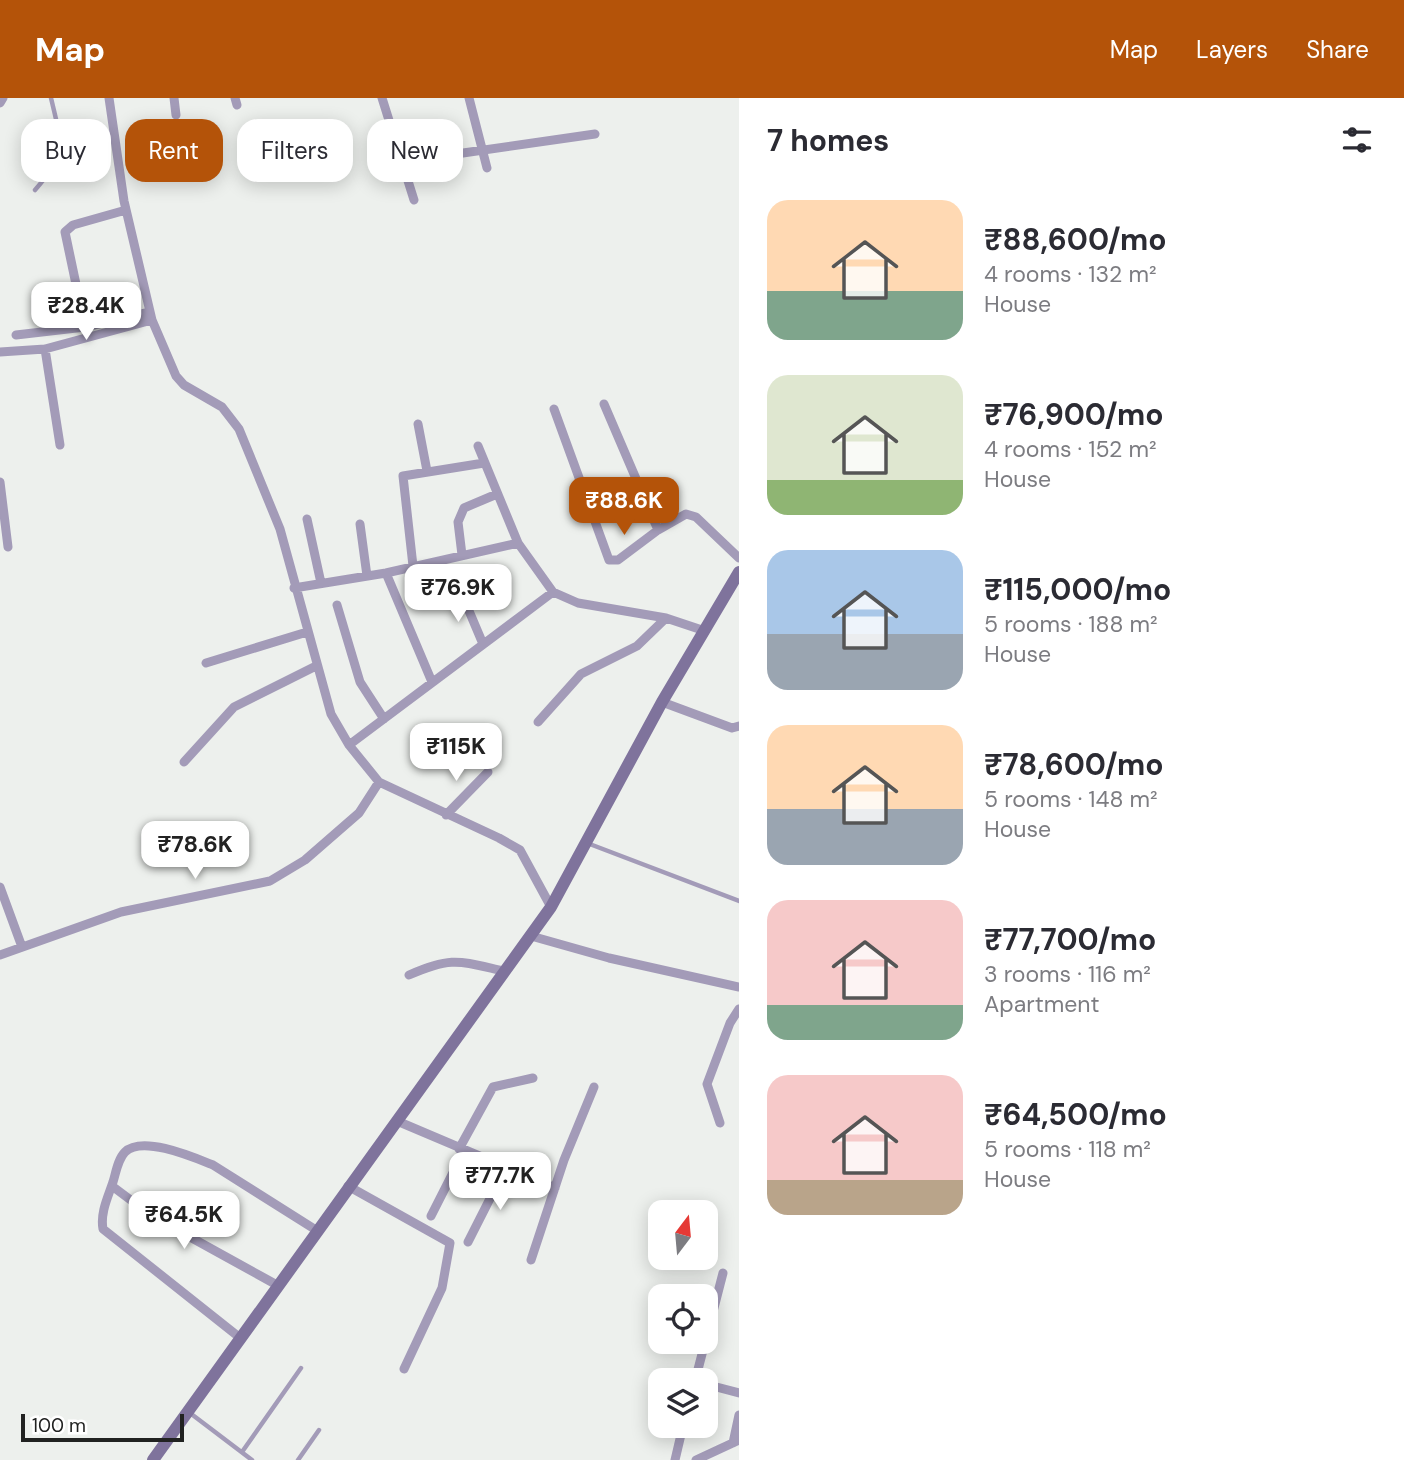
<!DOCTYPE html>
<html lang="en">
<head>
<meta charset="utf-8">
<style>
	body { margin:0; font-family:"DM Sans",sans-serif; background:#f7f7f7; color:#2b2b33; height:100vh; display:flex; flex-direction:column; font-size:26px; white-space:nowrap }
	* { box-sizing:border-box; margin:0 }
	p { font-size:23px; color:#7c7c81 }
	.icon { flex:none; width:38px; height:38px; fill:none; stroke:currentColor; stroke-width:2; stroke-linecap:round; stroke-linejoin:round }
	.map { position:relative; flex:1; overflow:hidden }
	.side { display:flex; flex-direction:column; background:#fff; width:665px }
	.side>* { flex:none }
	.hud { position:absolute; left:21px; top:21px; width:612px; height:63px; display:flex; gap:14px }
	.needle { width:46px; rotate:16deg }
	.tools { position:absolute; left:648px; top:1102px; display:grid; gap:14px }
	.tools a { display:grid; place-items:center; width:70px; height:70px; border-radius:14px; background:#fff; box-shadow:0 4px 18px #0003; font-size:35px }
	.scale { position:absolute; left:21px; bottom:18px; width:163px; box-sizing:border-box; padding-left:7px; border:4px solid #212221; border-top:0; font-size:19px; line-height:24px; white-space:nowrap; color:#212221; -webkit-text-stroke:5px #fff; paint-order:stroke }
	.price { position:absolute; translate:-50% -60px; padding:0 16px; border-radius:14px; background:#fff; color:#222; font-size:23px; line-height:46px; filter:drop-shadow(0 2px 4px #0008) }
	.price::after { content:''; position:absolute; left:50%; top:42px; width:21px; height:16px; margin-left:-10px; background:inherit; clip-path:polygon(0 0,100% 0,50% 100%) }
	.price.selected { background:#b45309; color:#fff }
	ul { padding:0; list-style:none }
	li { display:flex; align-items:center; gap:21px; height:175px; padding:0 28px }
	li span { display:grid; place-items:center; flex:none; width:196px; height:140px; border-radius:21px; color:#555 }
	li>.icon { margin-inline-start:auto }
	span .icon { width:84px; height:84px; fill:#fffc; stroke-width:1 }
	li b { font-size:30px }
	h2 { display:flex; justify-content:space-between; align-items:center; height:84px; padding:0 28px; font-size:30px }
	.tag { padding:0 24px; border-radius:21px; background:#fff; box-shadow:0 4px 18px #0003; font-size:24px; line-height:63px }
	.tag.selected { background:#b45309; color:#fff }
	header { display:flex; align-items:center; gap:42px; box-sizing:border-box; height:98px; padding:0 35px; background:#b45309; color:#fff }
	header strong { font-size:33px }
	nav { display:flex; gap:38px; margin-inline-start:auto; font-size:24px }
	main { display:flex; flex:1; min-height:0 }
	.map>svg:first-child { display:block }
	.lines { fill:none; stroke-linecap:round; stroke-linejoin:round }
	.service { stroke:#a39bb8; stroke-width:4.5 }
	.minor { stroke:#a39bb8; stroke-width:9 }
	.secondary { stroke:#7f739c; stroke-width:12 }
</style>
</head>
<body>
<header>
<strong>Map</strong>
<nav><a>Map</a><a>Layers</a><a>Share</a></nav>
</header>
<main>
<div class="map">
<svg width="739" height="1362" viewBox="0 0 739 1362">
	<rect width="100%" height="100%" fill="#edf0ed"/>
	<g class="lines">
		<path class="service" d="M35,92C67,55 62,46 51,0
			M587,745L739,803
			M190,1315L252,1362
			M242,1354L301,1270
			M298,1362L319,1332"/>
		<path class="minor" d="M109,0L124,103L152,222L176,278L184,287L222,309L239,331L280,431L331,616L349,647L379,684L499,740L520,752L551,809
			M174,0L176,17
			M235,0L237,7
			M382,0L414,102
			M469,0L487,70
			M0,5L3,0
			M449,57L595,36
			M85,229L65,134L73,127L126,112
			M16,237L85,229L150,214
			M45,251L60,347
			M0,254L45,251L152,222
			M604,306L658,432
			M554,311L609,462H618L658,432L686,416L696,419L739,460
			M418,326L427,373
			M478,348L518,445L553,494
			M0,384L8,449
			M307,421L321,485
			M360,426L367,478
			M462,457L458,424L464,410L497,396
			M413,468L403,378L484,365
			M386,475L432,584
			M294,490L386,475L518,445
			M461,494L483,546
			M337,507L360,584L384,621
			M206,565L307,534
			M662,604L732,630L739,628
			M538,624L581,576L637,548L666,520
			M349,647L553,494L578,505L666,520L705,533
			M184,664L234,609L316,568
			M446,717L488,674
			M0,789L22,849
			M531,838L609,860L739,889
			M0,857L121,814L270,783L305,762L359,715L379,684
			M409,877C452,858 459,863 504,873
			M397,1023L555,1090
			M720,1025L707,986L730,925L739,911
			M459,1051L493,989L533,980
			M112,1088L152,1118L277,1187
			M348,1088L450,1145L442,1190L404,1271
			M431,1118L464,1053
			M468,1144L505,1071
			M531,1162L564,1062L594,989
			M239,1239L103,1131C100,1115 108,1099 113,1084C116,1074 118,1061 125,1054C142,1037 193,1059 213,1067L316,1132
			M695,1283L723,1175
			M705,1286L739,1295
			M733,1345L739,1317
			M675,1362L683,1328
			M696,1362L739,1342"/>
		<path class="secondary" d="M153,1362L551,809L662,604L739,474"/>
	</g>
</svg>
<div class="tools">
<a><svg class="needle" viewBox="-14 -14 28 28"><path d="M0-13l5 13h-10z" fill="#e53935"/><path d="M0 13l5-13h-10z" fill="#7c7c81"/></svg></a>
<a><svg class="icon" aria-label="locate" viewBox="0 0 24 24"><circle cx="12" cy="12" r="6"/><path d="M12 2v4M12 18v4M2 12h4M18 12h4"/></svg></a>
<a><svg class="icon" aria-label="layers" viewBox="0 0 24 24"><path d="M12 4l9 5-9 5-9-5zM3 14l9 5 9-5"/></svg></a>
</div>
<div class="scale">100 m</div>
<b class="price" style="left:86px;top:244px">₹28.4K</b>
<b class="price selected" style="left:624px;top:439px">₹88.6K</b>
<b class="price" style="left:458px;top:526px">₹76.9K</b>
<b class="price" style="left:456px;top:685px">₹115K</b>
<b class="price" style="left:195px;top:783px">₹78.6K</b>
<b class="price" style="left:500px;top:1114px">₹77.7K</b>
<b class="price" style="left:184px;top:1153px">₹64.5K</b>
<div class="hud">
<a class="tag">Buy</a>
<a class="tag selected">Rent</a>
<a class="tag">Filters</a>
<a class="tag">New</a>
</div>
</div>
<section class="side">
<h2>7 homes<svg class="icon" aria-label="filters" viewBox="0 0 24 24"><path d="M4 7h16M4 17h16"/><circle cx="9" cy="7" r="2"/><circle cx="15" cy="17" r="2"/></svg></h2>
<ul>
<li><span style="background:linear-gradient(#ffd9b3 65%,#7fa58c 0)"><svg class="icon" aria-label="home" viewBox="0 0 24 24"><path d="M3 11l9-7 9 7M6 9v11h12V9"/></svg></span><div><b>₹88,600/mo</b><p>4 rooms · 132 m²</p><p>House</p></div></li>
<li><span style="background:linear-gradient(#dfe7d0 75%,#8fb573 0)"><svg class="icon" aria-label="home" viewBox="0 0 24 24"><path d="M3 11l9-7 9 7M6 9v11h12V9"/></svg></span><div><b>₹76,900/mo</b><p>4 rooms · 152 m²</p><p>House</p></div></li>
<li><span style="background:linear-gradient(#a9c7e8 60%,#9aa5b1 0)"><svg class="icon" aria-label="home" viewBox="0 0 24 24"><path d="M3 11l9-7 9 7M6 9v11h12V9"/></svg></span><div><b>₹115,000/mo</b><p>5 rooms · 188 m²</p><p>House</p></div></li>
<li><span style="background:linear-gradient(#ffd9b3 60%,#9aa5b1 0)"><svg class="icon" aria-label="home" viewBox="0 0 24 24"><path d="M3 11l9-7 9 7M6 9v11h12V9"/></svg></span><div><b>₹78,600/mo</b><p>5 rooms · 148 m²</p><p>House</p></div></li>
<li><span style="background:linear-gradient(#f6c9c9 75%,#7fa58c 0)"><svg class="icon" aria-label="home" viewBox="0 0 24 24"><path d="M3 11l9-7 9 7M6 9v11h12V9"/></svg></span><div><b>₹77,700/mo</b><p>3 rooms · 116 m²</p><p>Apartment</p></div></li>
<li><span style="background:linear-gradient(#f6c9c9 75%,#b9a48a 0)"><svg class="icon" aria-label="home" viewBox="0 0 24 24"><path d="M3 11l9-7 9 7M6 9v11h12V9"/></svg></span><div><b>₹64,500/mo</b><p>5 rooms · 118 m²</p><p>House</p></div></li>
</ul>
</section>
</main>
</body>
</html>
